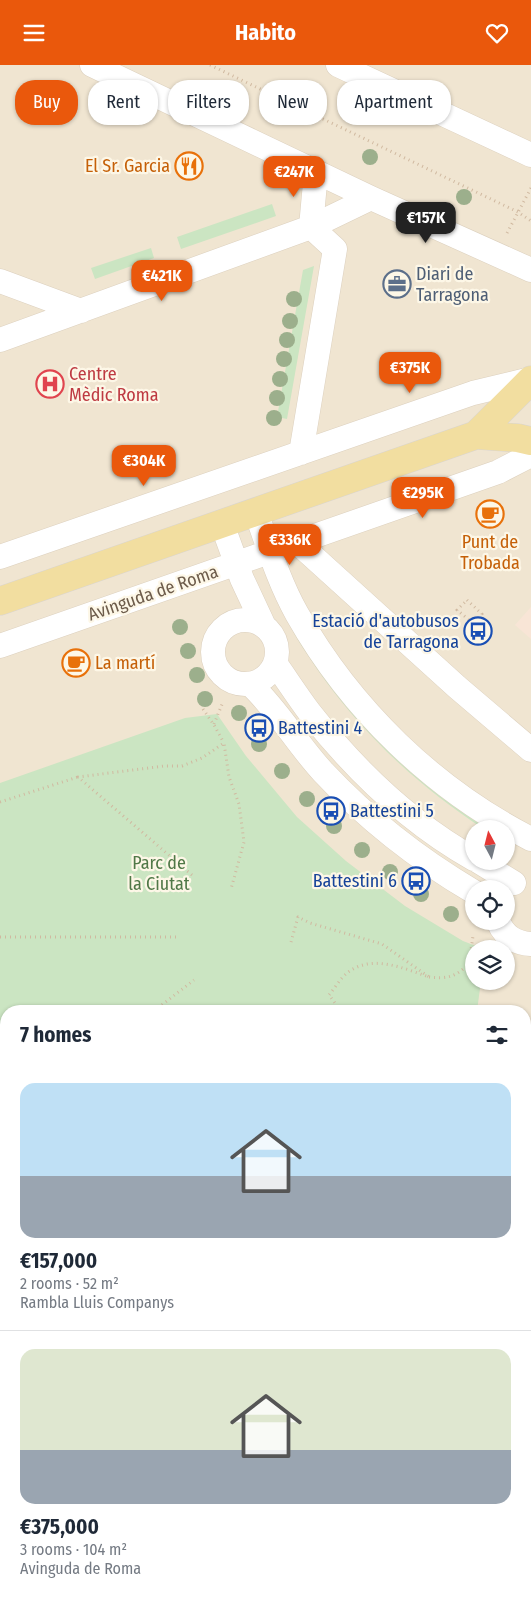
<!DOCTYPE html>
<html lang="en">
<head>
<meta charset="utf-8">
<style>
	body { margin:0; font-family:"Fira Sans Condensed",sans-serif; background:#f6f6f7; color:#1f2937; height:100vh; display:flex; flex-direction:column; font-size:19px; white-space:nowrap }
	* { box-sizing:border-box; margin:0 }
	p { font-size:16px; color:#747a83 }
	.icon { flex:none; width:28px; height:28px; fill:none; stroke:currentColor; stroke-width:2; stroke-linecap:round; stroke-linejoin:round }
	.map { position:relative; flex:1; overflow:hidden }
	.side { position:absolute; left:0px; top:940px; width:531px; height:600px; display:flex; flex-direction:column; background:#fff; border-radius:20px 20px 0 0; box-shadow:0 1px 4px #0004 }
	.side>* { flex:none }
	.guide { position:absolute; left:15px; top:15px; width:501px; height:45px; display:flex; gap:10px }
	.needle { width:32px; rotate:353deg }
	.controls { position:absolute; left:465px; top:755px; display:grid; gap:10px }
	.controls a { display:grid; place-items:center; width:50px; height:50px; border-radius:50%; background:#fff; box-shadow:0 1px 4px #0004; font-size:25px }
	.price { position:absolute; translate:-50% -42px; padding:0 11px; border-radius:10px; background:#ea580c; color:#fff; font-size:16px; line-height:32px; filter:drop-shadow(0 1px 2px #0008) }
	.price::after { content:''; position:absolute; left:50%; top:30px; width:15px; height:11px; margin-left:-8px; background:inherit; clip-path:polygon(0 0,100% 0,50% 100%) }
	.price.selected { background:#222; color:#fff }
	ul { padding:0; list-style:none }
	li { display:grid; align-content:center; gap:10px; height:265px; padding:0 20px }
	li+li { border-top:1px solid #e0e1e3 }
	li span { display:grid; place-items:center; height:155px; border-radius:15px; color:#555 }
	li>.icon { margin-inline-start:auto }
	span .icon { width:90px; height:90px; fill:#fffc; stroke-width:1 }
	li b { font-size:21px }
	h2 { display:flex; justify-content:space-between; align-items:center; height:60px; padding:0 20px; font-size:21px }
	.tag { padding:0 18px; border-radius:20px; background:#fff; box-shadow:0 1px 4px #0004; font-size:18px; line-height:45px }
	.tag.selected { background:#ea580c; color:#fff }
	header { display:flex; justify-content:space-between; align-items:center; height:65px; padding:0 20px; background:#ea580c; color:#fff; font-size:22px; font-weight:700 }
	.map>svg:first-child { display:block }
	.residential { fill:#f0e5d1; fill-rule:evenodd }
	.commercial { fill:#f8e5d6 }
	.green { fill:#cbe5c2 }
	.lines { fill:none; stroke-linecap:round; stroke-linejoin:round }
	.minor-casing { stroke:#dcd0be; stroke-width:25 }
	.major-casing { stroke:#d9d5d0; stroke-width:29 }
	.path { stroke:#d0b9a0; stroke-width:3; stroke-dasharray:1 4; stroke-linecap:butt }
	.minor { stroke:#fff; stroke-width:24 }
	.major { stroke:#f2dea0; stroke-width:28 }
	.tree { fill:#9caf8c }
	.labels { text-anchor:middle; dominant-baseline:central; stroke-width:4.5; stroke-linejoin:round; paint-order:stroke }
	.food-label { font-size:18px; fill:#c56008; stroke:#fdf7e7; text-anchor:end }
	.service-label { font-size:18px; fill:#4e5e75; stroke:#fdf7e7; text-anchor:start }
	.health-label { font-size:18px; fill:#be3a42; stroke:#fdf7e7; text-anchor:start }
	.street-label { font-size:18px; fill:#6d5c4b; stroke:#fdf7e7 }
	.transit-label { font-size:18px; fill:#164399; stroke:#fdf7e7; text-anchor:end }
	.park-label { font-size:18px; fill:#507847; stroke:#fdf7e7 }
</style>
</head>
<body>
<header><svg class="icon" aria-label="menu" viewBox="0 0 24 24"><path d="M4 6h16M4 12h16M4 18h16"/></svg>Habito<svg class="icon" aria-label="heart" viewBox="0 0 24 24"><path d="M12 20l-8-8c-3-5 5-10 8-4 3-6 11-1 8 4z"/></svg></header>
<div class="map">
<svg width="531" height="1540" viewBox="0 0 531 1540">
	<rect width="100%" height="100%" fill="#f9f3e1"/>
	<path class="residential" d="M0,0H531V1540H0ZM474,764H506V796H474ZM474,824H506V856H474ZM474,884H506V916H474ZM6,946H525V1534H6Z"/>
	<path class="commercial" d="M531,542V574L515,560Z"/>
	<path class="green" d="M272,139L276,151L181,184L177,172Z
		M151,183L154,193L95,214L91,203Z
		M314,201L287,354L277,352L303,205Z
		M272,518L291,556L490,764H484C413,718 353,660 307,589C292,567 281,543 269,519Z
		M217,649L246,691L297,752L346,796L405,841L463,876L484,884H474V916H481L477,946H6V1510L0,1511V718L185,653Z"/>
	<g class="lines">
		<g class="minor-casing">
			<path id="minor" d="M92,0L371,133L531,205
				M338,0L531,90
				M311,162L316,107
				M0,216L81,246
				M0,275L311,162L371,133
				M301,388L335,184L311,162
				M256,447C268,481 279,517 297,549C351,644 433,724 531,774
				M222,459L242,514L264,561
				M298,478L457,622L531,685
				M0,492L473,328L531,314
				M213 587a32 32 0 1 1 64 0a32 32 0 1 1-64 0Z
				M0,581L498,407L531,390
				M275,598C287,615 298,632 310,648C355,705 410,758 474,794
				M250,619C278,645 297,679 323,707C367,754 418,794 474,827
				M478,796L514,818
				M498,856C504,871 515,878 531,879
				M525,1501H531
				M27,1540L92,1534"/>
		</g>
		<g class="major-casing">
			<path id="major" d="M476,370L531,315
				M0,536L476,370L518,373L531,376"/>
		</g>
		<path class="path" d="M210,0L518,147L531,156
			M507,168L531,123
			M467,535L482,549L474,559L457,545Z
			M203,644L214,660L224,678
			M214,659L223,637
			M0,737L78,712
			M192,810L78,712L164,701H182L202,693L224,678L229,712L239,739L244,777L231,824
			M0,872H176
			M291,877L298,852L310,858L382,879L429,912C403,903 370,888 346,909C341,913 334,924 329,930L341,946
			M429,912C448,914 455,912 469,899L473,871
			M154,946L194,915
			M0,1064L6,1060
			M0,1159H6
			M0,1500L6,1504"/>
		<use href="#minor" class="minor"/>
		<use href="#major" class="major"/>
	</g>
	<g class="tree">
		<circle cx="370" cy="92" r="8"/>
		<circle cx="464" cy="132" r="8"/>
		<circle cx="294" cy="234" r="8"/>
		<circle cx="290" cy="256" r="8"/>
		<circle cx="287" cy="275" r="8"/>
		<circle cx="284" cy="294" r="8"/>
		<circle cx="280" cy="314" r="8"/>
		<circle cx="277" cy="333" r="8"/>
		<circle cx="274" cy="353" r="8"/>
		<circle cx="180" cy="562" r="8"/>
		<circle cx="188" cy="586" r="8"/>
		<circle cx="197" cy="610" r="8"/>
		<circle cx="205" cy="634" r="8"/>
		<circle cx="239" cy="648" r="8"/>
		<circle cx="259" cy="679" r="8"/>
		<circle cx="282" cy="706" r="8"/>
		<circle cx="307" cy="734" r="8"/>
		<circle cx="334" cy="761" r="8"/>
		<circle cx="362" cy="785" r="8"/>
		<circle cx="390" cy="807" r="8"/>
		<circle cx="421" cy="829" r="8"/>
		<circle cx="451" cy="849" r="8"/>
	</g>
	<defs>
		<g id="restaurant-ring" transform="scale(1.4375)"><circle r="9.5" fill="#fdf7e7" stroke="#e8710a" stroke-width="1.5"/><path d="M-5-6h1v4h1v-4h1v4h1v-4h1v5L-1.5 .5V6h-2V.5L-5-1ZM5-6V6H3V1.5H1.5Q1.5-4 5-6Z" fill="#e8710a"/></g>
		<g id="office-ring" transform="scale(1.4375)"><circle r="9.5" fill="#fdf7e7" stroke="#5c6f8a" stroke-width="1.5"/><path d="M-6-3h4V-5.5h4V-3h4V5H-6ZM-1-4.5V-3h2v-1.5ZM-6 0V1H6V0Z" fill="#5c6f8a"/></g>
		<g id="hospital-ring" transform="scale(1.4375)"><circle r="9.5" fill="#fdf7e7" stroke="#e0444e" stroke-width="1.5"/><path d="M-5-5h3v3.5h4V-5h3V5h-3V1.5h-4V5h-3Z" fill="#e0444e"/></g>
		<g id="cafe-ring" transform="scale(1.4375)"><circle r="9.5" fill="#fdf7e7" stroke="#e8710a" stroke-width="1.5"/><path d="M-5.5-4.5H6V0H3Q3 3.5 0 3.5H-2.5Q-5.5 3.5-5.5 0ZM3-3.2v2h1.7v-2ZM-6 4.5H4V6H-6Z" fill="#e8710a"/></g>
		<g id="bus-ring" transform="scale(1.4375)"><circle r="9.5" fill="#fdf7e7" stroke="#1a4fb4" stroke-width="1.5"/><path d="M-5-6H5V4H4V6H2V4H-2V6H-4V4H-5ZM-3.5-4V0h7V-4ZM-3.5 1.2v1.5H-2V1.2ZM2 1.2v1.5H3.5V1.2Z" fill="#1a4fb4"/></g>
	</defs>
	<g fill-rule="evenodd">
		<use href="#restaurant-ring" x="189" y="101"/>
		<use href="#office-ring" x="397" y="219"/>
		<use href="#hospital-ring" x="50" y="319"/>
		<use href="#cafe-ring" x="490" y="449"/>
		<use href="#bus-ring" x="478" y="566"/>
		<use href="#cafe-ring" x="76" y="598"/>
		<use href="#bus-ring" x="259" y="663"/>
		<use href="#bus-ring" x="331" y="746"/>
		<use href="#bus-ring" x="416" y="816"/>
	</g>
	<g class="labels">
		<g class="food-label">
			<text x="170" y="101">El Sr. Garcia</text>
			<text x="490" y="477" text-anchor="middle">Punt de<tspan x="490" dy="21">Trobada</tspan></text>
			<text x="95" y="598" text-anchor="start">La martí</text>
		</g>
		<g class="service-label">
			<text x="416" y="209">Diari de<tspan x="416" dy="21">Tarragona</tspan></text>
		</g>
		<g class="health-label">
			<text x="69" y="309">Centre<tspan x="69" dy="21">Mèdic Roma</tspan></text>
		</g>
		<g class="street-label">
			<text transform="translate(153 528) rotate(-19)">Avinguda de Roma</text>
		</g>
		<g class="transit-label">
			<text x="459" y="556">Estació d'autobusos<tspan x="459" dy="21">de Tarragona</tspan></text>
			<text x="278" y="663" text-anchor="start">Battestini 4</text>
			<text x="350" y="746" text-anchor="start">Battestini 5</text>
			<text x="397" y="816">Battestini 6</text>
		</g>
		<g class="park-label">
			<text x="159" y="798">Parc de<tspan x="159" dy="21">la Ciutat</tspan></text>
		</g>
	</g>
</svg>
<div class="controls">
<a><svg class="needle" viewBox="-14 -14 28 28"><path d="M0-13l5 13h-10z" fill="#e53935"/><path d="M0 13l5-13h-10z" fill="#747a83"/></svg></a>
<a><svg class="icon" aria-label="locate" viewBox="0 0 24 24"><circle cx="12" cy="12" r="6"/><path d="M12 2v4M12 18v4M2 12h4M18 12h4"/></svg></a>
<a><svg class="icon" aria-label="layers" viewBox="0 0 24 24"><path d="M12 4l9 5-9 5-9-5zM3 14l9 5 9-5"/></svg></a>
</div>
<b class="price" style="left:294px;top:133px">€247K</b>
<b class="price selected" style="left:426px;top:179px">€157K</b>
<b class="price" style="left:162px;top:237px">€421K</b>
<b class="price" style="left:410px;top:329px">€375K</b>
<b class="price" style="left:144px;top:422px">€304K</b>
<b class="price" style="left:423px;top:454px">€295K</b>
<b class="price" style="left:290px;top:501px">€336K</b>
<div class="guide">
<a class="tag selected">Buy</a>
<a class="tag">Rent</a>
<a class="tag">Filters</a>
<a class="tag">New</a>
<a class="tag">Apartment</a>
</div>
<section class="side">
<h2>7 homes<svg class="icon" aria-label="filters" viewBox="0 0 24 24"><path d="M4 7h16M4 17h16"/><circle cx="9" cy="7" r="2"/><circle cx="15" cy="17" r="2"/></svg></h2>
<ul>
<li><span style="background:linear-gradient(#bfe0f5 60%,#9aa5b1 0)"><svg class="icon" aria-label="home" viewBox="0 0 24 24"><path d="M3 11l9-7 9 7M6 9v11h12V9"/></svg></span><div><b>€157,000</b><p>2 rooms · 52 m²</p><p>Rambla Lluis Companys</p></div></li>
<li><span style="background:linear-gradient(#dfe7d0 65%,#9aa5b1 0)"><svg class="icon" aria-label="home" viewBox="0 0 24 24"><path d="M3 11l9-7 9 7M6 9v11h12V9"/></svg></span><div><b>€375,000</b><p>3 rooms · 104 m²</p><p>Avinguda de Roma</p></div></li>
</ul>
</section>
</div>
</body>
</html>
